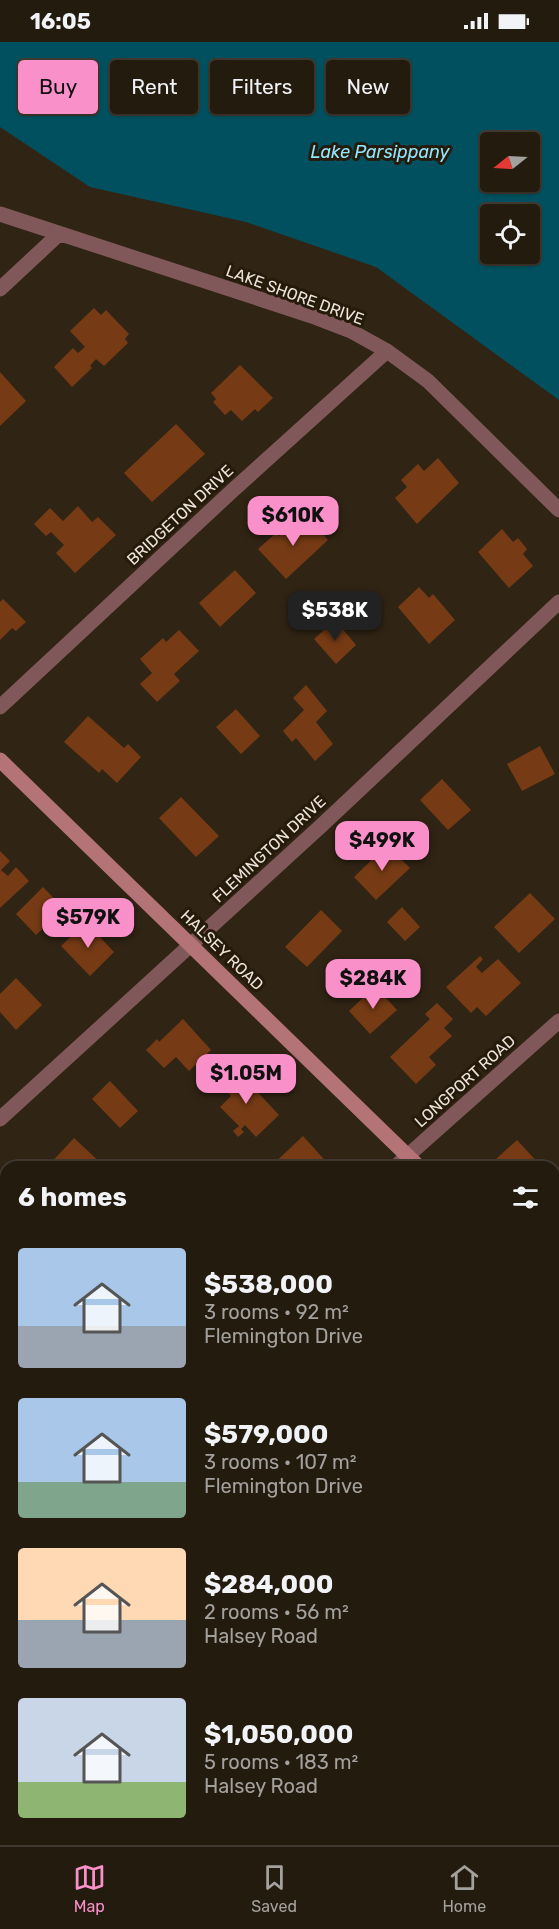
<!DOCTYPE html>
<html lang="en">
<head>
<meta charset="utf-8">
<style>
	body { margin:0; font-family:Rubik,sans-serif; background:#30281d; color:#f1f3f6; height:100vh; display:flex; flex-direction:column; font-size:22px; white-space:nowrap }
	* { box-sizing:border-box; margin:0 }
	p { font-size:20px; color:#a3a19e }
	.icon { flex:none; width:33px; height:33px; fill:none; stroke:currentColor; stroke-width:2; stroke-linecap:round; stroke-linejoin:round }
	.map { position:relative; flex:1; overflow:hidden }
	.sheet { position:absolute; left:0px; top:1119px; width:560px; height:684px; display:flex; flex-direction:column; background:#241b0f; border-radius:18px 18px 0 0; box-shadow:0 2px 4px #0004,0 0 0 2px #41392f }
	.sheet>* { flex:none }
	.hud { position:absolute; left:18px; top:18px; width:524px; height:54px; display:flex; gap:12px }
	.needle { width:39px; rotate:252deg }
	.controls { position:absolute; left:480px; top:90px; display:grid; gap:12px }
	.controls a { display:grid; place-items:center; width:60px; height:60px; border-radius:6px; background:#241b0f; box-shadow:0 2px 4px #0004,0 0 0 2px #41392f; font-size:30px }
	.price { position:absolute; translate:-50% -51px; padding:0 14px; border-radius:12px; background:#f990ca; color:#111; font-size:20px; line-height:39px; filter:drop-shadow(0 2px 3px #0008) }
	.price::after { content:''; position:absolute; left:50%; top:36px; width:18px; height:14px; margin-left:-9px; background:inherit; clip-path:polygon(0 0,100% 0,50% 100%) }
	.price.current { background:#222; color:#fff }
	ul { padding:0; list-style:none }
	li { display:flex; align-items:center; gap:18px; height:150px; padding:0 18px }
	li span { display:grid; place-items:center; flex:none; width:168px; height:120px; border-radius:6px; color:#555 }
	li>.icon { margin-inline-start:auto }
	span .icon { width:72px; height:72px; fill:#fffc; stroke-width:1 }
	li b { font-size:26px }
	h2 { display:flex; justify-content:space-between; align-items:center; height:72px; padding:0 18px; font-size:26px }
	.chip { padding:0 21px; border-radius:6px; background:#241b0f; box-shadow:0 2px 4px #0004,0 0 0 2px #41392f; font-size:21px; line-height:54px }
	.chip.current { background:#f990ca; color:#111 }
	.status { display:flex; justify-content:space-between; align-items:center; height:42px; padding:0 30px; background:#241b0f; direction:ltr }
	.status svg { height:16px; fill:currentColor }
	.tab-bar { display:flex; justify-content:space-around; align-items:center; height:84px; border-top:2px solid #41392f; background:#241b0f; font-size:16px; color:#a3a19e }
	.tab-bar a { display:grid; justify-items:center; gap:3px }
	.tab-bar .current { color:#f990ca }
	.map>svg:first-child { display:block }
	.water { fill:#00505f; fill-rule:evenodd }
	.building { fill:#763b15 }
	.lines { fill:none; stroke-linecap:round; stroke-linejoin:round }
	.street { stroke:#81585a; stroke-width:15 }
	.secondary { stroke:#b47377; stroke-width:15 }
	.labels { text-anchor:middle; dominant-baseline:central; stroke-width:6; stroke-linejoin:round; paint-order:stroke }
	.street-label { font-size:16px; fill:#ede5db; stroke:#261a0b }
	.water-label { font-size:18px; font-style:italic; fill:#90e7fe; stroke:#261a0b }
</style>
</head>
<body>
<div class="status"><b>16:05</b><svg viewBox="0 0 49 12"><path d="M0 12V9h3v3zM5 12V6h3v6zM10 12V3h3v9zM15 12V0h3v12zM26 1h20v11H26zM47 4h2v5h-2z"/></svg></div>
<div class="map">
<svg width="559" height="1803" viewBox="0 0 559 1803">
	<rect width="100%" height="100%" fill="#302414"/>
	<path class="water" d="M0,0H559V358L376,225L246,180L90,145L0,85ZM490,100H530V140H490ZM490,172H530V212H490Z"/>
	<path class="building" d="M94,266L101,273L106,268L129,292L125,297L128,301L104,324L96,317L90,324L92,326L72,345L54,325L73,306L78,311L85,305L70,289Z
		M240,323L273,356L258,370L255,367L242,379L231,368L225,373L213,360L216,357L211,351Z
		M0,330L26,359L0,384Z
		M176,382L205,412L152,460L124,431Z
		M438,416L459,441L417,482L395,456L407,445L401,438L418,422L424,429Z
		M78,464L92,480L98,475L116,493L75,531L56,511L64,503L51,490L46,494L34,482L50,466L63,479Z
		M298,476L308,487L314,481L328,498L286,537L258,507L276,491L279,494Z
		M502,487L513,500L518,496L527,507L523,512L533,524L509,546L478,510Z
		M235,528L256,551L220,585L199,561Z
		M419,545L429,556L433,552L455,578L429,602L398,565Z
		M3,557L26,580L16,589L12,586L0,598V560Z
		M335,578L356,603L336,622L314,597Z
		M179,588L199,609L174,632L180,639L157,660L140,642L152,631L140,617L163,596L166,600Z
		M306,643L327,669L316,680L333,702L315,719L296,696L292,700L283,689L304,668L293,656Z
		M236,667L260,694L241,712L216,685Z
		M88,674L124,706L128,702L141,715L117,741L102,727L99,731L64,700Z
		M540,704L555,732L522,749L507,722Z
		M442,737L471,768L448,788L420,758Z
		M181,755L219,794L196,815L159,776Z
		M387,803L410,826L376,858L354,835Z
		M0,809L10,819L1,828L8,834L16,825L29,839L0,866Z
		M43,845L64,867L36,893L16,872Z
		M530,851L555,877L519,911L494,885Z
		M402,865L420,885L405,899L387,880Z
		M321,868L342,889L307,925L285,905Z
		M86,880L114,910L90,934L61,904Z
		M480,914L483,917L476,925L482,931L498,917L521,941L486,974L477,965L471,971L446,945Z
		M16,936L42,963L16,988L0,970V952Z
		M375,944L397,968L370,992L349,969Z
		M437,961L453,977L444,986L452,994L429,1015L436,1023L416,1042L390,1015L430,977L425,972Z
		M183,977L211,1008L189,1029L176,1015L164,1026L146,1008L157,997L159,1000Z
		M235,1026L279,1073L256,1095L245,1083L241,1087L244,1090L238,1095L233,1089L239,1084L220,1065L231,1054L219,1041Z
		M110,1039L138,1069L120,1086L92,1057Z
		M303,1094L331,1125H270Z
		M74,1096L103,1123L101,1125H47Z
		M517,1098L542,1125H501L495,1118Z
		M3,1161L6,1164V1221L0,1214V1163Z
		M6,1363V1403L0,1408V1368Z
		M0,1618L6,1624V1641L0,1646Z
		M6,1757V1795L0,1788V1774L2,1771L0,1769V1762Z
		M8,1797H44L37,1803H14Z
		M336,1797H383L368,1803H338Z
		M416,1797H436L437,1799L427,1803H418Z
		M491,1797H498L500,1803H477Z"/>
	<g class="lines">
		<path class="street" d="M0,172L312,274L351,289L387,309L428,339L559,468
			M0,247L59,192
			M0,665L232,449L387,309
			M0,1077L322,783L559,560
			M395,1125L559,979
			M554,1393L559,1389
			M0,1489L6,1484
			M0,1522L6,1528
			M554,1785L559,1796
			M216,1797L220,1803
			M109,1803L116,1797"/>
		<path class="secondary" d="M0,718L419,1125
			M554,1272L559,1278"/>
	</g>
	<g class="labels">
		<g class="street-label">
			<text transform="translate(295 253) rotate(20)">LAKE SHORE DRIVE</text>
			<text transform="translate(180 473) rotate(-43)">BRIDGETON DRIVE</text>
			<text transform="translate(269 807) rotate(-43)">FLEMINGTON DRIVE</text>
			<text transform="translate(222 908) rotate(44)">HALSEY ROAD</text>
			<text transform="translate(465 1039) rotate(-42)">LONGPORT ROAD</text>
		</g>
		<g class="water-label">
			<text x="380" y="110">Lake Parsippany</text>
		</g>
	</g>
</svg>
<div class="controls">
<a><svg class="needle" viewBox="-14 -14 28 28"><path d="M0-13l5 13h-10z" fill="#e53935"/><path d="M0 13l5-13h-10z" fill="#a3a19e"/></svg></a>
<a><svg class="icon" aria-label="locate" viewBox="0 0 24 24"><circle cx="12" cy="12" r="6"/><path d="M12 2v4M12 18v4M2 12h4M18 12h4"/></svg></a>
</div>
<b class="price" style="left:293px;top:505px">$610K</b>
<b class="price current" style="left:335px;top:600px">$538K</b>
<b class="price" style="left:382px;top:830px">$499K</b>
<b class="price" style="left:88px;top:907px">$579K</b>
<b class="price" style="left:373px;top:968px">$284K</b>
<b class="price" style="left:246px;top:1063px">$1.05M</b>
<div class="hud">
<a class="chip current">Buy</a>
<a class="chip">Rent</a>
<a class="chip">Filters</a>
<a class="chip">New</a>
</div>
<section class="sheet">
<h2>6 homes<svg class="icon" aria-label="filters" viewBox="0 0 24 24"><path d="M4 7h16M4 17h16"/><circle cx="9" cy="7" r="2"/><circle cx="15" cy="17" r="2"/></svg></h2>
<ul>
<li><span style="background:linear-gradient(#a9c7e8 65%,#9aa5b1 0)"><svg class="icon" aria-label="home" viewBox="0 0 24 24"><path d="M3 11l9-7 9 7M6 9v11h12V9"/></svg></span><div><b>$538,000</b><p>3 rooms · 92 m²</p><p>Flemington Drive</p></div></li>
<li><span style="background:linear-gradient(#a9c7e8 70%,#7fa58c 0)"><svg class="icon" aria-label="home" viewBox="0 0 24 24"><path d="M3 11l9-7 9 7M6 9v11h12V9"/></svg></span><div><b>$579,000</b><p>3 rooms · 107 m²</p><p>Flemington Drive</p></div></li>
<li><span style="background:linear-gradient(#ffd9b3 60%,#9aa5b1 0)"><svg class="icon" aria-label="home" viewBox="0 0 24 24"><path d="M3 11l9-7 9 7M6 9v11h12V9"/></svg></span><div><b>$284,000</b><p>2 rooms · 56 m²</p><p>Halsey Road</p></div></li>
<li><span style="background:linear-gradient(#c9d6e8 70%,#8fb573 0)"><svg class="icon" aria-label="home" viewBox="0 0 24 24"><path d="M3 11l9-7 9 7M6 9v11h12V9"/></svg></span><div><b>$1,050,000</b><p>5 rooms · 183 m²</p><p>Halsey Road</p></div></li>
</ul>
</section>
</div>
<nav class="tab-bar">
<a class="current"><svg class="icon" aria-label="map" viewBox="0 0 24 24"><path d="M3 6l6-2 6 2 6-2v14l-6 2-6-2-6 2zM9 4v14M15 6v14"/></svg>Map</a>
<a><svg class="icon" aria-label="saved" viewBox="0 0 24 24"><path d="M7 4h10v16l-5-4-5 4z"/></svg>Saved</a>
<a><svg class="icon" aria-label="home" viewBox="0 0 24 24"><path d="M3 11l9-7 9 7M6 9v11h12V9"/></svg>Home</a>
</nav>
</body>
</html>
